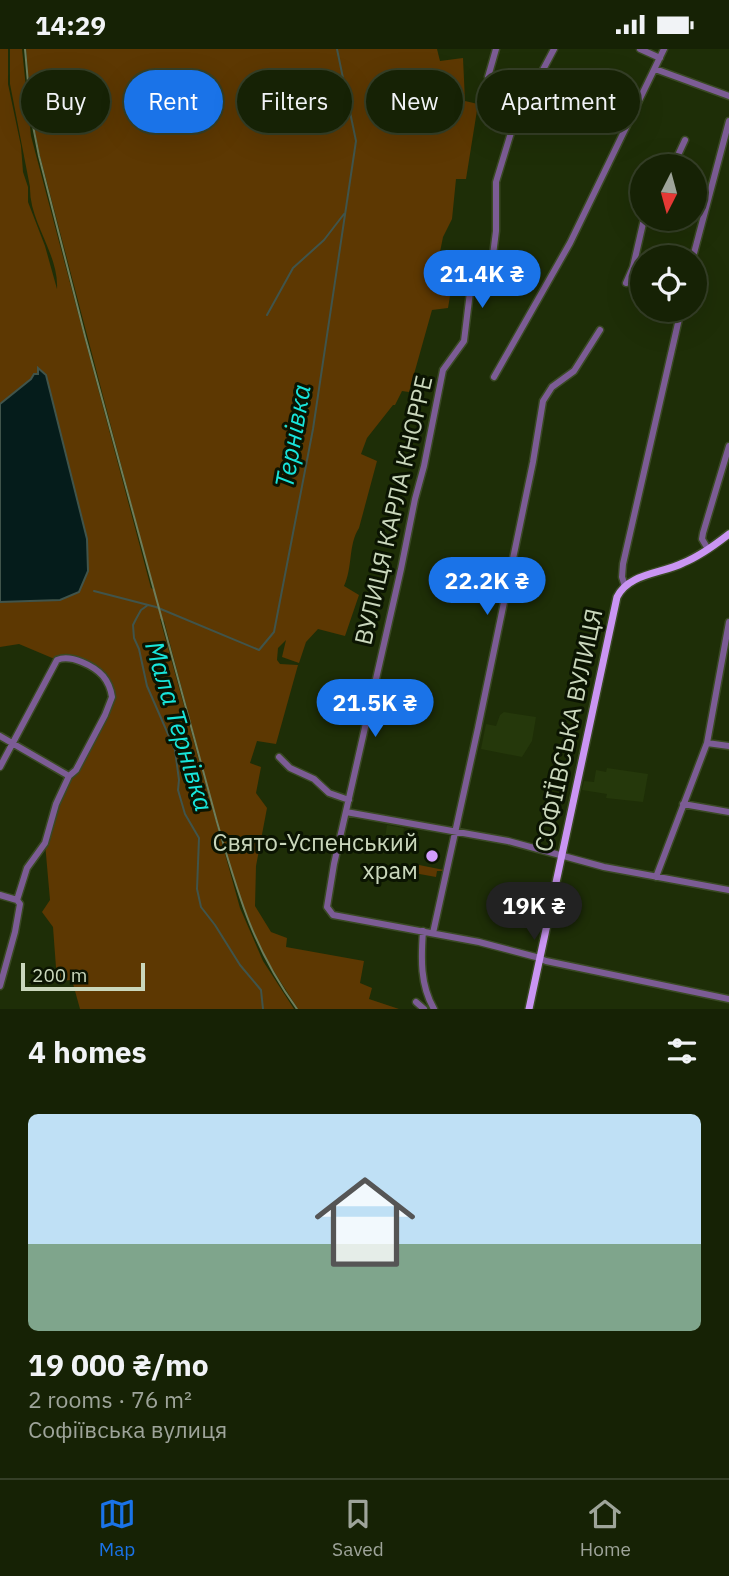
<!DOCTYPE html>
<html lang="en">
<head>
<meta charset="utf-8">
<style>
	body { margin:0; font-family:"IBM Plex Sans",sans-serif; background:#1f2a0f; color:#f1f3f6; height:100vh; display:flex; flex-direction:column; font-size:26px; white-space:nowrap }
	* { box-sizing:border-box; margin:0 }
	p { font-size:23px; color:#9ea49a }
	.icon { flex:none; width:38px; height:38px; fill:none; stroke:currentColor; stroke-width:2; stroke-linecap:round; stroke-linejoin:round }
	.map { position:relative; height:960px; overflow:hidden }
	.details { display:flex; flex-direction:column; background:#162205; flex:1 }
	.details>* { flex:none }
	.banner { position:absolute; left:21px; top:21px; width:688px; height:63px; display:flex; gap:14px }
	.needle { width:46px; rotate:186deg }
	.tools { position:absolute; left:630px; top:105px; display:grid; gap:14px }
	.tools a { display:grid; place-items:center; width:77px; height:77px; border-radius:50%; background:#162205; box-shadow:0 7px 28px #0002,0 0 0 2px #353f27; font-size:35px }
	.scale { position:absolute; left:21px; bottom:18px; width:124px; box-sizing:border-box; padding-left:7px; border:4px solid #cad7bc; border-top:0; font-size:19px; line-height:24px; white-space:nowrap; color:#cad7bc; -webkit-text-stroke:5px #0b1402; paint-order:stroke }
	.price { position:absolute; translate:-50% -60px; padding:0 16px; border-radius:24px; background:#1a73e8; color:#fff; font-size:23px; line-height:46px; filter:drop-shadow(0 2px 4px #0008) }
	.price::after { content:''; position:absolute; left:50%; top:42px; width:21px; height:16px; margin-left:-10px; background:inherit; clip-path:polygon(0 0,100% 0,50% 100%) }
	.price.current { background:#222; color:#fff }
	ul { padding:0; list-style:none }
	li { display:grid; align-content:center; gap:14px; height:371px; padding:0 28px }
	li span { display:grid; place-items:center; height:217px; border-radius:10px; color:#555 }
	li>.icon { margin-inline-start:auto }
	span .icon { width:126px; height:126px; fill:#fffc; stroke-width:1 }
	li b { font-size:30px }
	h2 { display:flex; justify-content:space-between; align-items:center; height:84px; padding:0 28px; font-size:30px }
	.chip { padding:0 24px; border-radius:32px; background:#162205; box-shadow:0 7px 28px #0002,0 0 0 2px #353f27; font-size:24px; line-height:63px }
	.chip.current { background:#1a73e8; color:#fff }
	.status { display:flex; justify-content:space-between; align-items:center; height:49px; padding:0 35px; background:#162205; direction:ltr }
	.status svg { height:19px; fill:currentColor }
	.menu { display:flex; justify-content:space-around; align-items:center; height:98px; border-top:2px solid #353f27; background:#162205; font-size:19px; color:#9ea49a }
	.menu a { display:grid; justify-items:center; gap:4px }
	.menu .current { color:#1a73e8 }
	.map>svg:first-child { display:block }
	.built { fill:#25380b }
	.green { fill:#5d3802 }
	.water { fill:#051c1b; stroke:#40544b; stroke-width:2 }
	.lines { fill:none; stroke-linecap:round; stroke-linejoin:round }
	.stream { stroke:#40544b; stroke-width:2 }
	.minor-casing { stroke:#3a4924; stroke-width:9 }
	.major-casing { stroke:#3a4924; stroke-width:10 }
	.minor { stroke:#7c5c95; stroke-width:6 }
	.major { stroke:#ca95f3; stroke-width:7 }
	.rail { stroke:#6e7d5b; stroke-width:2 }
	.poi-dot { fill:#d29cfd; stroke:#0b1402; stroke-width:2.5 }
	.labels { text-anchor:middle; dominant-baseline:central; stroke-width:6; stroke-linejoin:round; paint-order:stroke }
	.street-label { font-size:24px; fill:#cad7bc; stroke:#0b1402 }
	.poi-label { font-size:24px; fill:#cad7bc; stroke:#0b1402; text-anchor:end }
	.water-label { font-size:26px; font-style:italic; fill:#18e5db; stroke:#0b1402 }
</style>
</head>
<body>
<div class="status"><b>14:29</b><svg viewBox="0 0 49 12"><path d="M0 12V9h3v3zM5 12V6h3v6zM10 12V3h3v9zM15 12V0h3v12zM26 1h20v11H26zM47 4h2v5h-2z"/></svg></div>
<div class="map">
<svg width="729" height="960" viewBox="0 0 729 960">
	<rect width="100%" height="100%" fill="#1e2e07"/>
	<path class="built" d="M504,663L536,668L532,692L522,708L481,700L486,675L496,677L500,666Z
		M607,719L648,725L643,753L606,749L607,745L582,741L584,732L594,733L596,721L606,723Z
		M387,776L404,779L400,800L384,797Z"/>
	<path class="green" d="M0,0H8V35L21,97L23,123L28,138V153L45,197L57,240C59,205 29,173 30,138L10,35V0H22L31,87L151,539L154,541L40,107L32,68L26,0H437L440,12L463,9L465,52L478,55L466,130H456L452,170L443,188L437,218L454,223L448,259L432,261L409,343L402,342L395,356H393L367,389L361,405L377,412L359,479C348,496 353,518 344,537L359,546L345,587L318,580L306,593L299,614L282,608L286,591L278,599L277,611L280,615L298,616L276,695L257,692L250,714L261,718L256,744L267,759L256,817L255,857L271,883L287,889L286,898L364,912L360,934L372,939L369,950L399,960H298L266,910L243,859L217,773L164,572L160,570L240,859L263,912L294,960H80L72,931L57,932L53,878L42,863L50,851L45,794L57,755L111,657L108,632L75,609L65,606L57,611L19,595L0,598V553L60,551L79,543L88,521L87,490L46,326L38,325L0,355Z
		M419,816L444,821V822H437L436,828L414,824Z"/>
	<path class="water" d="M38,319L46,326L87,490L88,522L79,543L60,551L0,553V355L31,330L34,325H38Z"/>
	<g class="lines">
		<path class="stream" d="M267,266L293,219L324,191L344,165
			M94,542L156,558L259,601L274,583L313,380L356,92L337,0
			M148,556L141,561L136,570L133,576L134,589L139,600L147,637L175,701L179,731L178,741L185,765L199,789L197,840L201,858L215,876L240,916L261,941L263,960"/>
		<g class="minor-casing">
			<path id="minor" d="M554,0L513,77L496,133V182L492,214L487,225L470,243L464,292L443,321L424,417L415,450L401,520L334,815L327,858L333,866L479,893L536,908L546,912L729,950
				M640,0L660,9
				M655,20L729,47
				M488,28L496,0
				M673,117L685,91
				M693,208L729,72
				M626,234L633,218L644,170
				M494,328L570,194L664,0
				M708,500L702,490L703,484L729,397
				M625,537L622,528L623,515L681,261
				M0,687L69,727
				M707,694L729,697
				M279,708L290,719L314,730L329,744L349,751
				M0,718L57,611C71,605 94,617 103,627C108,633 111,641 112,648L105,666L76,721L69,727L56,755L45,794L27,819L17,851L20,855L15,883L0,937
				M683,755L729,763
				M346,763L508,792L604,818L729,841
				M656,828L707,694L729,573
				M0,846L17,851
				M423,882C421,909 420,936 434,960
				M433,884L478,679L533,413L543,352L552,338L574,322L600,281
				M416,953L424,960"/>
		</g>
		<g class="major-casing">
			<path id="major" d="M529,960L617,548C629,524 661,525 683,514C700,507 715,496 729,485"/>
		</g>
		<use href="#minor" class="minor"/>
		<use href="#major" class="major"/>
		<path class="rail" d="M25,0L31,67L39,107L85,287L217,773C238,845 252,898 297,960"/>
	</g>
	<circle class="poi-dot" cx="432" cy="807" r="7"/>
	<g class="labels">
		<g class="street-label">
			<text transform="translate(393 461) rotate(-77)">ВУЛИЦЯ КАРЛА КНОРРЕ</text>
			<text transform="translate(568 681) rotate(-78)">СОФІЇВСЬКА ВУЛИЦЯ</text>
		</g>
		<g class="poi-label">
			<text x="418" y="793">Свято-Успенський<tspan x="418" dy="28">храм</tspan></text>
		</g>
		<g class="water-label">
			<text transform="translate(292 387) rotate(-80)">Тернівка</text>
			<text transform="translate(180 677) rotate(73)">Мала Тернівка</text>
		</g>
	</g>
</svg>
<div class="tools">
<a><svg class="needle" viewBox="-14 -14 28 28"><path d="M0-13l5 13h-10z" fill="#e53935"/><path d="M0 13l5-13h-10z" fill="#9ea49a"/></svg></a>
<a><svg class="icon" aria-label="locate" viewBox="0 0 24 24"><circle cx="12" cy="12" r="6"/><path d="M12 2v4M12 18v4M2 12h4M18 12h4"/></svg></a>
</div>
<div class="scale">200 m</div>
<b class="price" style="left:482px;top:261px">21.4K ₴</b>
<b class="price" style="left:487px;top:568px">22.2K ₴</b>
<b class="price" style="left:375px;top:690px">21.5K ₴</b>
<b class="price current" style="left:534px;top:893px">19K ₴</b>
<div class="banner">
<a class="chip">Buy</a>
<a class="chip current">Rent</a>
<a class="chip">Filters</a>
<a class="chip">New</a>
<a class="chip">Apartment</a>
</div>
</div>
<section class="details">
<h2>4 homes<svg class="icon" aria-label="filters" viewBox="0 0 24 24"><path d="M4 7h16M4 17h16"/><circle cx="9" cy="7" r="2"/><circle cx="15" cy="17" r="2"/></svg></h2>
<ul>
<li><span style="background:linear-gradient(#bfe0f5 60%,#7fa58c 0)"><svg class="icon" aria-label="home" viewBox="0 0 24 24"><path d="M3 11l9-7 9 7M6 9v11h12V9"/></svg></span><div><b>19 000 ₴/mo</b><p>2 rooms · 76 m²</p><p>Софіївська вулиця</p></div></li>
</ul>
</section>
<nav class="menu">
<a class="current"><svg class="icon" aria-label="map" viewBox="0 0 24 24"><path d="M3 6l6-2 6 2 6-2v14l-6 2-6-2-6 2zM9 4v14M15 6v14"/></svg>Map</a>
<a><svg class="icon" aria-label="saved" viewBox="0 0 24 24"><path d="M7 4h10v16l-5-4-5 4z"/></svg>Saved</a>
<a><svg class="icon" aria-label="home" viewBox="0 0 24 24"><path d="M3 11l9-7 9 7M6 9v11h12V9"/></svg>Home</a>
</nav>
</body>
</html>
